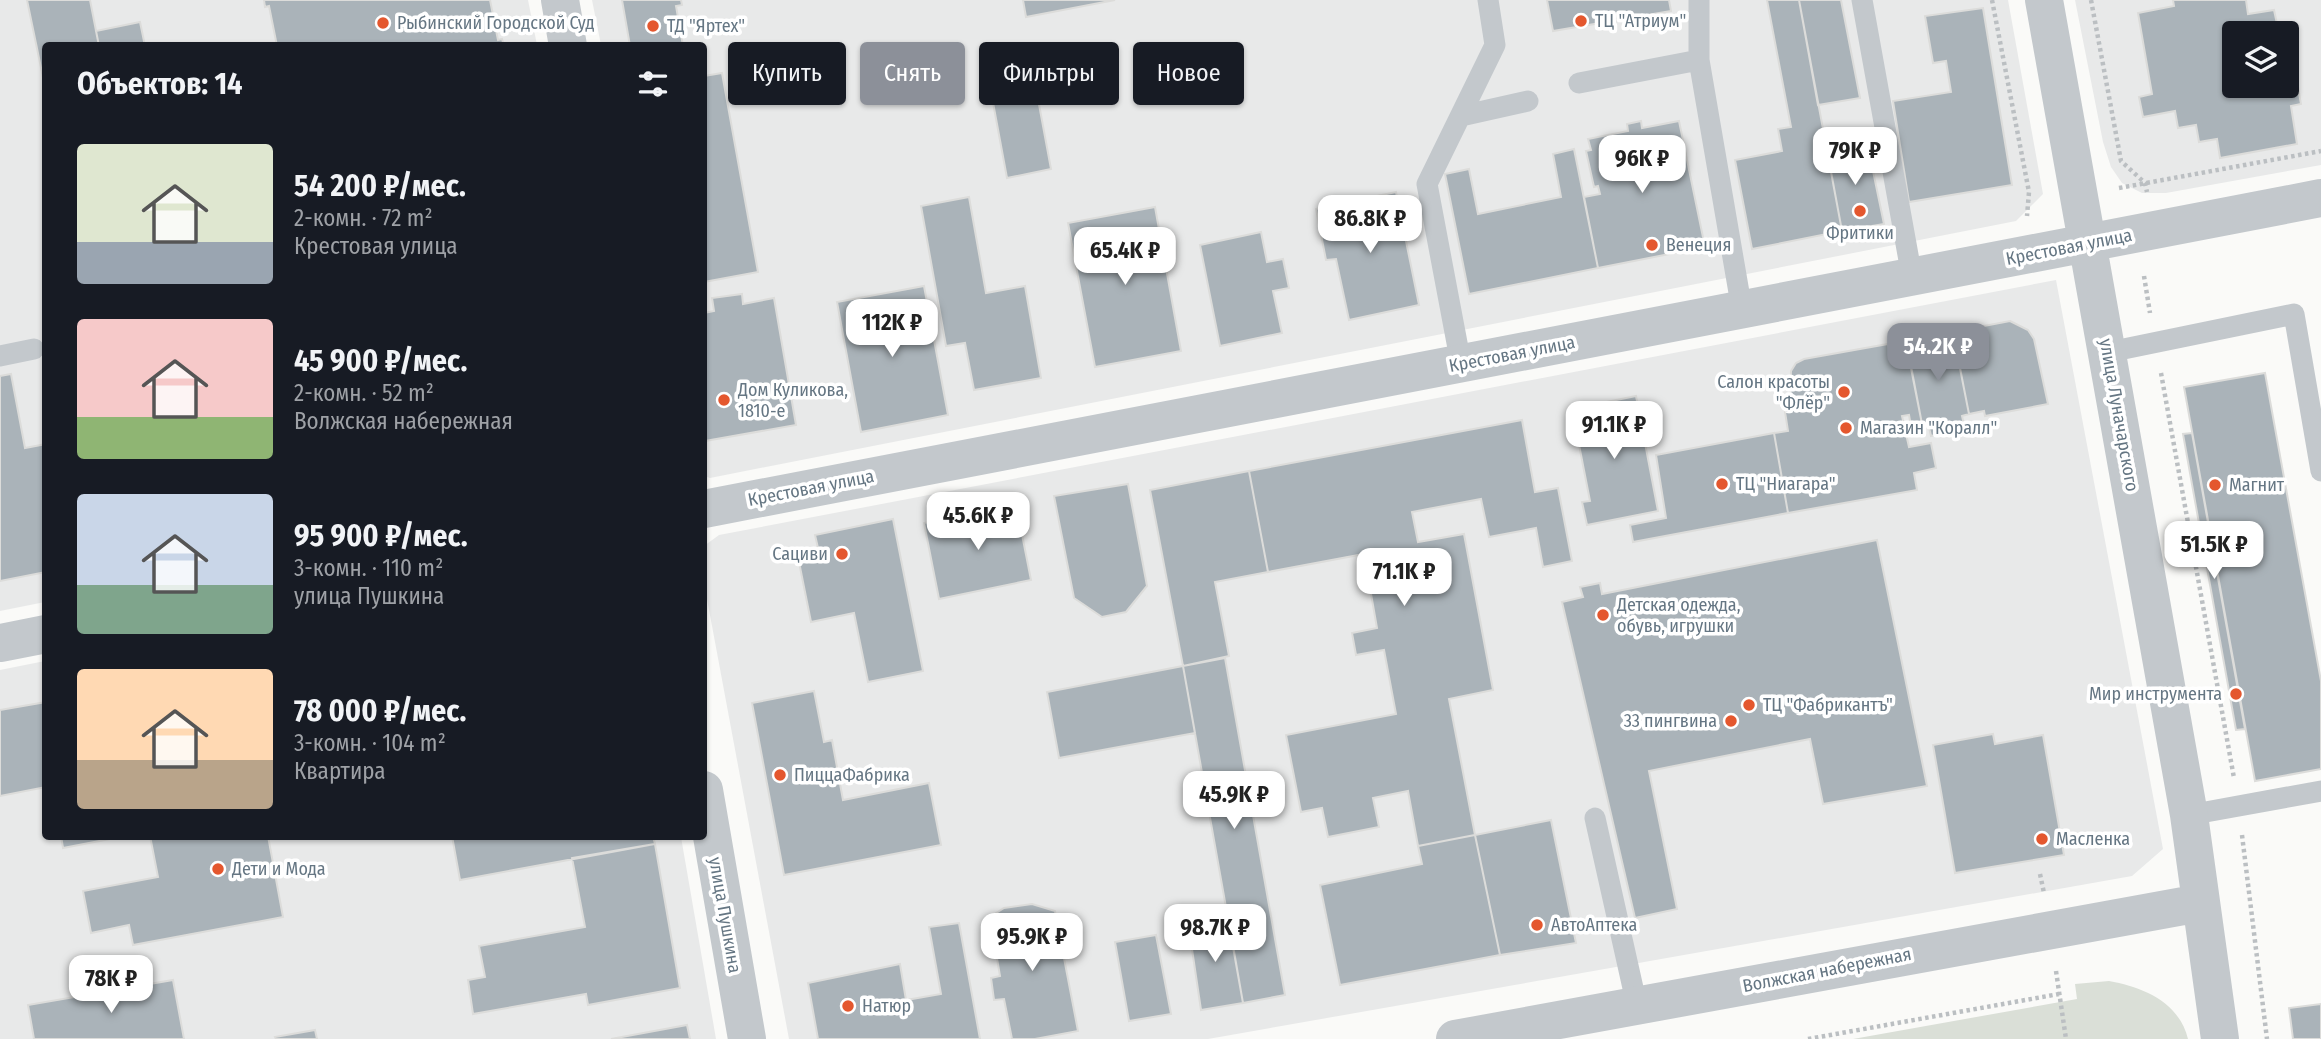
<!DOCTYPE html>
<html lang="ru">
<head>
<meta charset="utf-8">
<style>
	body { margin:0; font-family:"Fira Sans Condensed",sans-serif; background:#20242c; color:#f1f3f6; height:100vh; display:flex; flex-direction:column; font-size:26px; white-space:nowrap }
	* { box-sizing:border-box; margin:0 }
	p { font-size:23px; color:#9ea1a6 }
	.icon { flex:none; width:38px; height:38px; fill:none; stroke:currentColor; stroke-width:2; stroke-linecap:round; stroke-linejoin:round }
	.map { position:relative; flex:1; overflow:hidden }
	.drawer { position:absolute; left:42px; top:42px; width:665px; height:798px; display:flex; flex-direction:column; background:#171b24; border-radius:7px; box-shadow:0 2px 5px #0004 }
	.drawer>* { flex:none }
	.guide { position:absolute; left:728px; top:42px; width:665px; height:63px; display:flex; gap:14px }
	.controls { position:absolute; left:2222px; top:21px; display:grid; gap:14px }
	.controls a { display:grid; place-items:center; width:77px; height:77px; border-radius:7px; background:#171b24; box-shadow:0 2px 5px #0004; font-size:35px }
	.price { position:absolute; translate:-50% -60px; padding:0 16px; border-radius:14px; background:#fff; color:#222; font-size:23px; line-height:46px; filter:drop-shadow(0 2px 4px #0008) }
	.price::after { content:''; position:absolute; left:50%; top:42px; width:21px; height:16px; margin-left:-10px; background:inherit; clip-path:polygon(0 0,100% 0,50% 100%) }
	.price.current { background:#8c9099; color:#fff }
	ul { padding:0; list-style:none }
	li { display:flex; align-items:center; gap:21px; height:175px; padding:0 35px }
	li span { display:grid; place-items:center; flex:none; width:196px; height:140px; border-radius:7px; color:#555 }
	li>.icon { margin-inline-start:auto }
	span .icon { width:84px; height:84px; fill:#fffc; stroke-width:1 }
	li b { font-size:30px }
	h2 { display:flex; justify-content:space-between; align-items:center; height:84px; padding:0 35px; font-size:30px }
	.chip { padding:0 24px; border-radius:7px; background:#171b24; box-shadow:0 2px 5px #0004; font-size:24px; line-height:63px }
	.chip.current { background:#8c9099; color:#fff }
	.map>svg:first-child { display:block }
	.built { fill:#e8e9e9; fill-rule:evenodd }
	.green { fill:#dadfd7 }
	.building { fill:#aab3b9; stroke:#dcdcda; stroke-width:2 }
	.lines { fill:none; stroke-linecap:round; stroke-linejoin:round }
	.path { stroke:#bbbfc2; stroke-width:4.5; stroke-dasharray:3.5 3.5; stroke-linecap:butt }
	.service { stroke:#c3c8cc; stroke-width:21 }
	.tertiary { stroke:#c3c8cc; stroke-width:38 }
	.poi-dot { fill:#e4572e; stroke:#fff; stroke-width:2.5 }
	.labels { text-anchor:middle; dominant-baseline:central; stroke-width:7; stroke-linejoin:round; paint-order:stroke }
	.poi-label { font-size:18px; fill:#657683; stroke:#fff; text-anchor:start }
	.street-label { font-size:18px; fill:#657683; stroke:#fff }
</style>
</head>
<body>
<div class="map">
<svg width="2321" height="1039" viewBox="0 0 2321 1039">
	<rect width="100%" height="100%" fill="#fafaf8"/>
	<path class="built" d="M0,0H528L537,45L46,46L45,602L0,611Z
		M592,0H2008L2043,194L2016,221L710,478L704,476V46L601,45Z
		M2075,0H2321V165L2166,193H2142L2122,183L2111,167L2103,142ZM2235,33H2287V86H2235Z
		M2056,280L2163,849L2132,876L1208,1039H789L704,583V546L719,535Z
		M45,661L46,836L681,837L716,1039H0V670Z"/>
	<path class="green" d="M2109,981C2143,987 2179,1002 2188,1039H1853L2077,999L2075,984Z"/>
	<path class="building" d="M27,0H90L99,46H46V92Z
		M264,0H490L498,40L502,39L504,46H277L269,6L265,7Z
		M622,0H681L682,5L676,6L683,46H630Z
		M1023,0H1115L1026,17Z
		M1547,0H1669L1671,11L1553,31Z
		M1767,0H1799L1842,231L1752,249L1735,160L1782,151L1778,129L1791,127Z
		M1799,0H1841L1860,98L1818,105Z
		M2173,0H2246L2248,14L2274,10L2279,33H2235V86H2287V48L2291,47L2301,104L2291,106L2297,144L2220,158L2217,139L2199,142L2196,125L2178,128L2175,111L2143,117L2139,97L2152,94L2138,13L2174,6Z
		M1983,8L2012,185L1909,202L1893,101L1951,92L1946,61L1933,63L1925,16Z
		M140,22L145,46H99L96,31Z
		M1033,72L1051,169L1007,178L989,81Z
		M722,73L758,272L704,282V76Z
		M1641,121L1642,128L1679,121L1705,247L1598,268L1584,197L1600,194L1598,186L1594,187L1586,151L1591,150L1588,139L1628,131L1627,124Z
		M1867,142L1884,224L1842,231L1827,150Z
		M1574,149L1598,268L1469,294L1445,174L1469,169L1478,214L1561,197L1553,154Z
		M1396,192L1419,305L1349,320L1336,259L1326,260L1316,209Z
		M969,197L986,293L1025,286L1041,378L974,390L965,343L946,346L921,206Z
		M1155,207L1181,351L1095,367L1068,223Z
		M1261,232L1267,262L1283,259L1289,288L1273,291L1282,333L1220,346L1200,245Z
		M924,286L948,415L861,432L837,302Z
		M742,294L743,304L774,298L796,425L705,441L704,313L714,311L712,298Z
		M2010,321L2028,330L2034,339L2048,404L1985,416L1984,411L1969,414L1955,343L1971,340L1968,329Z
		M1953,332L1969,414L1962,416L1965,429L1931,436L1928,423L1922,424L1906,340Z
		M1888,344L1892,362L1909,358L1922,424L1911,426L1909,415L1902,416L1909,447L1931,443L1936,468L1914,473L1917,490L1788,513L1774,433L1788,431L1783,399L1790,402L1791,371L1796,363L1804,359Z
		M2265,373L2321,681V769L2255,781L2184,387Z
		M11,374L25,448L46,444V572L0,581V376Z
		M1636,396L1658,511L1587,525L1582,502L1590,501L1572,409Z
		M1522,420L1535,492L1558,488L1572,561L1543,567L1536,528L1489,537L1481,499L1412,512L1418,542L1464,534L1493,690L1449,699L1475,835L1418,846L1408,791L1373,798L1379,827L1328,837L1322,808L1301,812L1286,735L1396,714L1384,650L1356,655L1352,633L1377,628L1364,554L1268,572L1249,471Z
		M1774,433L1788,513L1633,542L1630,525L1666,518L1656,455Z
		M2192,433L2245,729L2236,730L2183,434Z
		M1249,471L1268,572L1215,582L1229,656L1183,666L1150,490Z
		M1128,484L1147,586L1126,612L1102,617L1074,598L1054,496Z
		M1016,504L1031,580L939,599L924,523Z
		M893,519L923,671L868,682L854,613L811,622L797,552L818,548L815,535Z
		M1877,540L1927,786L1823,804L1810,739L1649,771L1677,909L1635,918L1562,602L1583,597L1580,587L1600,583L1602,594Z
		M1225,658L1285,995L1243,1003L1183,666Z
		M1183,666L1195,733L1059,758L1047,692Z
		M814,691L824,742L832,740L843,800L929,783L941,845L784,875L752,703Z
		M46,702V787L0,796V710Z
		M1993,734L1995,744L2043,735L2064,855L1955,873L1933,745Z
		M1551,820L1576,943L1500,955L1475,835Z
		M1475,835L1500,955L1340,985L1320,885L1422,864L1418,846Z
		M61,836H114L115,838L63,848Z
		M150,836H268L283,917L133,945L129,925L91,933L83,891L158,877Z
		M452,836H653L655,844L460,880Z
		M655,844L680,988L588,1005L586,994L473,1014L468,980L485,977L479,946L585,927L572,858Z
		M1032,904L1055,911L1078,1031L1035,1039H1012L1004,999L994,1000L991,978L1000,976L990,917L1004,908Z
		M1228,917L1243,1003L1201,1010L1189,929L1200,923Z
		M959,923L980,1039H818L808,983L900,964L906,1000L941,994L929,927Z
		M1156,935L1171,1014L1129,1021L1115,942Z
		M173,980L184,1039H34L28,1005Z
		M2321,1004V1039H2293L2289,1008Z
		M687,1025L690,1039H611Z
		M315,1030L317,1039H276L275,1037Z"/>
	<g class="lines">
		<path class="path" d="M1992,0L2029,192L2027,216
			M2091,0L2121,161L2145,183L2147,192
			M2119,188L2321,151
			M2144,276L2150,313
			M2161,373L2234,778
			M2242,835L2267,1039
			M2040,874L2044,893
			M2056,971L2066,1039
			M1808,1039L2059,994"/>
		<path class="service" d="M1862,0L1912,277
			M1699,60V0
			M1579,83L1699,60L1742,310
			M1461,116L1528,101
			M2109,352L2294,314L2321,471
			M0,356L34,349
			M1461,364L1427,184L1495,45L1488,0
			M2189,815L2321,791
			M1595,818L1637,1006"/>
		<path class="tertiary" d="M560,0L568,46
			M2044,0L2189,815L2220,1039
			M704,509L2321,198
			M0,643L46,634
			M704,790L747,1039
			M1455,1039L2200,903"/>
	</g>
	<g class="poi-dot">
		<circle cx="1581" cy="21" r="7"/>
		<circle cx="383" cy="23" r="7"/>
		<circle cx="653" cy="26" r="7"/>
		<circle cx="1860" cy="211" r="7"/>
		<circle cx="1652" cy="245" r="7"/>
		<circle cx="1844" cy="392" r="7"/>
		<circle cx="724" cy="400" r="7"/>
		<circle cx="1846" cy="428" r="7"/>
		<circle cx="1722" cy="484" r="7"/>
		<circle cx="2215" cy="485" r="7"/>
		<circle cx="842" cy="554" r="7"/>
		<circle cx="1603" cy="615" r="7"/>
		<circle cx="2236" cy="694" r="7"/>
		<circle cx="1749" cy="705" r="7"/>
		<circle cx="1731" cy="721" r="7"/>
		<circle cx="780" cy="775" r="7"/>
		<circle cx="2042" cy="839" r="7"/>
		<circle cx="218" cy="869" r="7"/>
		<circle cx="1537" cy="925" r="7"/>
		<circle cx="848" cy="1006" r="7"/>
	</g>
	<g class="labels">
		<g class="poi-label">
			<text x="1595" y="21">ТЦ "Атриум"</text>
			<text x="397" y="23">Рыбинский Городской Суд</text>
			<text x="667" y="26">ТД "Яртех"</text>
			<text x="1860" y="233" text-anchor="middle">Фритики</text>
			<text x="1666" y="245">Венеция</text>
			<text x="1830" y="382" text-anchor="end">Салон красоты<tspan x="1830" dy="21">"Флёр"</tspan></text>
			<text x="738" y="390">Дом Куликова,<tspan x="738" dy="21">1810-е</tspan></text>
			<text x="1860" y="428">Магазин "Коралл"</text>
			<text x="1736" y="484">ТЦ "Ниагара"</text>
			<text x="2229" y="485">Магнит</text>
			<text x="828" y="554" text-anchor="end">Сациви</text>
			<text x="1617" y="605">Детская одежда,<tspan x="1617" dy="21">обувь, игрушки</tspan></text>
			<text x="2222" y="694" text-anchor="end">Мир инструмента</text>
			<text x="1763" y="705">ТЦ "Фабрикантъ"</text>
			<text x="1717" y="721" text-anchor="end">33 пингвина</text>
			<text x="794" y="775">ПиццаФабрика</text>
			<text x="2056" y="839">Масленка</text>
			<text x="232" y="869">Дети и Мода</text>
			<text x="1551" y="925">АвтоАптека</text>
			<text x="862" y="1006">Натюр</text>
		</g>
		<g class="street-label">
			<text transform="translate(2069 247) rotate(-11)">Крестовая улица</text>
			<text transform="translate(1512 354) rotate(-11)">Крестовая улица</text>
			<text transform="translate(2119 415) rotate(80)">улица Луначарского</text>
			<text transform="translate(811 488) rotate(-11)">Крестовая улица</text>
			<text transform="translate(725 915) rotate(80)">улица Пушкина</text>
			<text transform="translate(1827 970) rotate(-11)">Волжская набережная</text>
		</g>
	</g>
</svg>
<div class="controls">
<a><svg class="icon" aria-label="layers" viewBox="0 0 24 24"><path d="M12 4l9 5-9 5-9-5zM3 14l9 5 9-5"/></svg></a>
</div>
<b class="price" style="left:1855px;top:187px">79K ₽</b>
<b class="price" style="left:1642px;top:195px">96K ₽</b>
<b class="price" style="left:1370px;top:255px">86.8K ₽</b>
<b class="price" style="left:1125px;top:287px">65.4K ₽</b>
<b class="price" style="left:892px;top:359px">112K ₽</b>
<b class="price current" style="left:1938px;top:383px">54.2K ₽</b>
<b class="price" style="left:1614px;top:461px">91.1K ₽</b>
<b class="price" style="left:978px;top:552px">45.6K ₽</b>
<b class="price" style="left:2214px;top:581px">51.5K ₽</b>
<b class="price" style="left:1404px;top:608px">71.1K ₽</b>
<b class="price" style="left:1234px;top:831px">45.9K ₽</b>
<b class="price" style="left:1215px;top:964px">98.7K ₽</b>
<b class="price" style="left:1032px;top:973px">95.9K ₽</b>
<b class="price" style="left:111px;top:1015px">78K ₽</b>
<div class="guide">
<a class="chip">Купить</a>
<a class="chip current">Снять</a>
<a class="chip">Фильтры</a>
<a class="chip">Новое</a>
</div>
<section class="drawer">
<h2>Объектов: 14<svg class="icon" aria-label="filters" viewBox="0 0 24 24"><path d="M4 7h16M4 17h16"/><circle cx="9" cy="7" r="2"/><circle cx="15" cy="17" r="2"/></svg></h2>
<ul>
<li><span style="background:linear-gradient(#dfe7d0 70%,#9aa5b1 0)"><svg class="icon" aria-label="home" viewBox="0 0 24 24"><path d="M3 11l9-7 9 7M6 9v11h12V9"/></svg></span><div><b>54 200 ₽/мес.</b><p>2-комн. · 72 m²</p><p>Крестовая улица</p></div></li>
<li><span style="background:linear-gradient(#f6c9c9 70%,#8fb573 0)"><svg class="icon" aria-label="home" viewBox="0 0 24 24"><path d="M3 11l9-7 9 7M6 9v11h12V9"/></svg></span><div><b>45 900 ₽/мес.</b><p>2-комн. · 52 m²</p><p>Волжская набережная</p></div></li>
<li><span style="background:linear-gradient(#c9d6e8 65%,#7fa58c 0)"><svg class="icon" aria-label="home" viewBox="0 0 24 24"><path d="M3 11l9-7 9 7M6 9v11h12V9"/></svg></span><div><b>95 900 ₽/мес.</b><p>3-комн. · 110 m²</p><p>улица Пушкина</p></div></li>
<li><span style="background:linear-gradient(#ffd9b3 65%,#b9a48a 0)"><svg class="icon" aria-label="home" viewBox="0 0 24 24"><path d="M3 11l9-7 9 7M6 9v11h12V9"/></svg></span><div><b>78 000 ₽/мес.</b><p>3-комн. · 104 m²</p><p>Квартира</p></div></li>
</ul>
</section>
</div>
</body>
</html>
